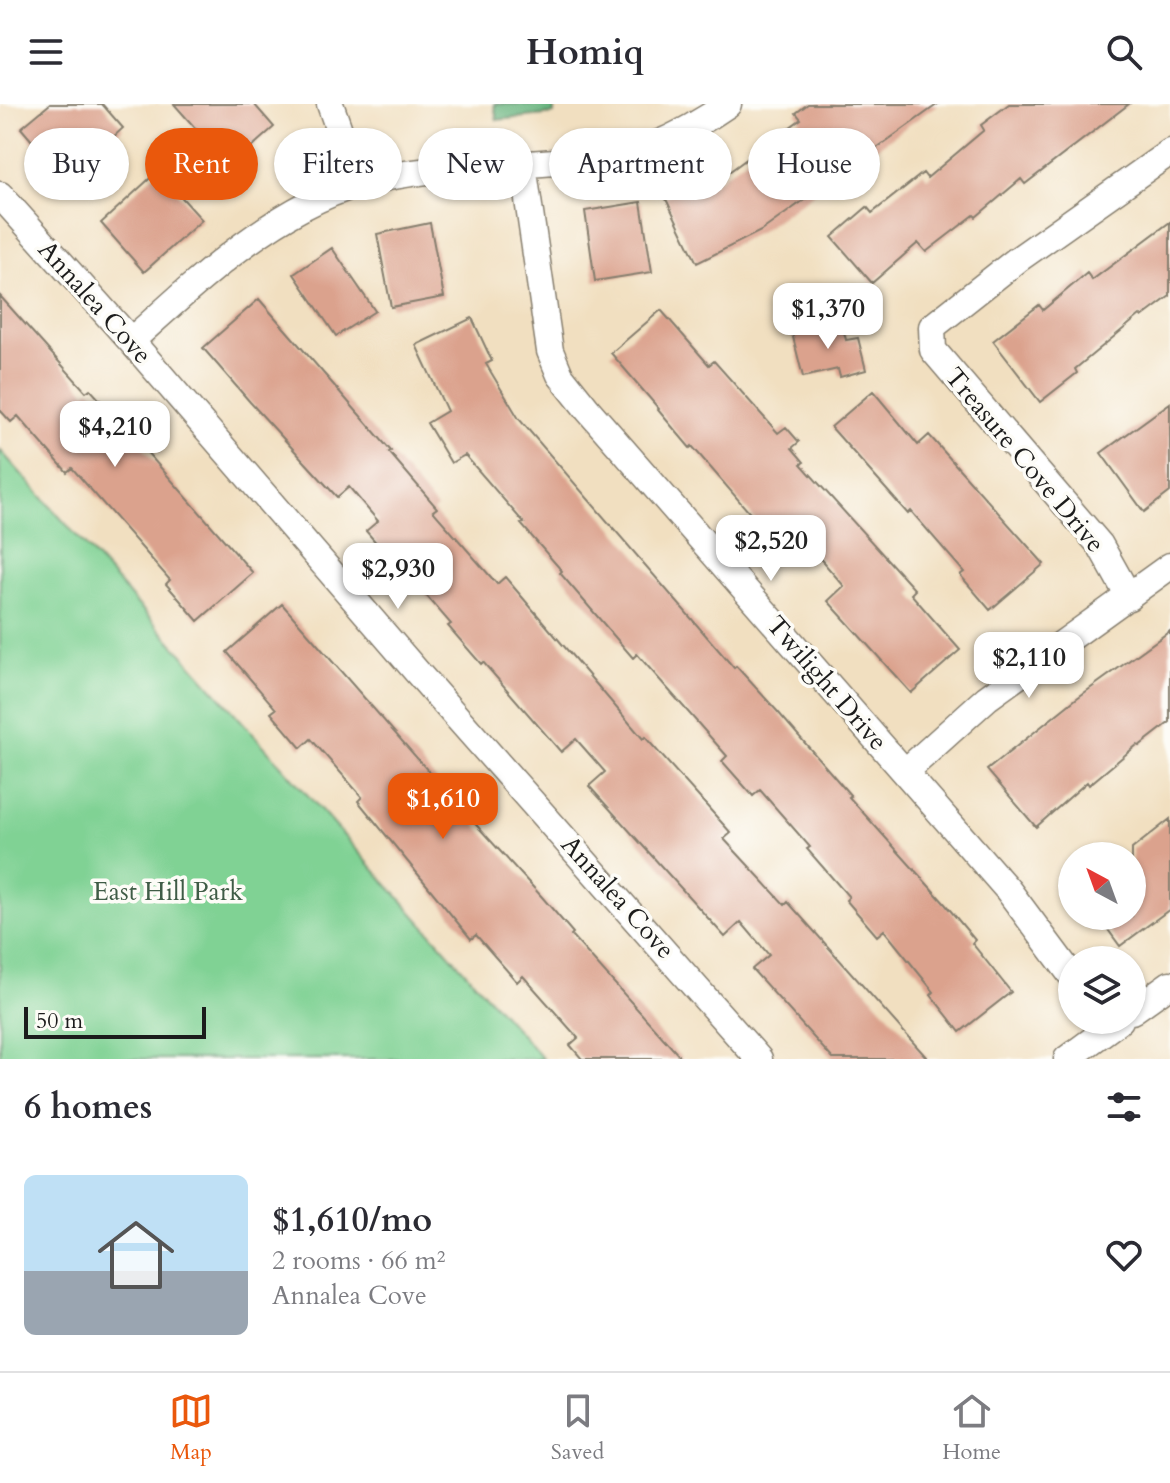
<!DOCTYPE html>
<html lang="en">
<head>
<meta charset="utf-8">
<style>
	body { margin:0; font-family:Cardo,serif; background:#f2f2f3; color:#2b2b33; height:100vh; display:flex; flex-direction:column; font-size:30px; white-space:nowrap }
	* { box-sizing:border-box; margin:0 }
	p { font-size:26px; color:#7c7c81 }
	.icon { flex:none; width:44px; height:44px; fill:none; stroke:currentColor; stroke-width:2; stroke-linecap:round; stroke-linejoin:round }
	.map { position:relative; height:955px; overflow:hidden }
	.sheet { display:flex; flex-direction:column; background:#fff; flex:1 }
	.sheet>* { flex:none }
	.guide { position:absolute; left:24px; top:24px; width:1122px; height:72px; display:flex; gap:16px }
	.needle { width:52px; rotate:319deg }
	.controls { position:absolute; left:1058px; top:738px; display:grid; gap:16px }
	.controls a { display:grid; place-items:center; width:88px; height:88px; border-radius:50%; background:#fff; box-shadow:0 2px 6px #0004; font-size:40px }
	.scale { position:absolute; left:24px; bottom:20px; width:182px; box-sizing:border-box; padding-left:8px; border:4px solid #1c1c1c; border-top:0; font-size:22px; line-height:28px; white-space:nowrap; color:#1c1c1c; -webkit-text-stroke:6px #fdfcf7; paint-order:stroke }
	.price { position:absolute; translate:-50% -68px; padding:0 18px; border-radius:16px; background:#fff; color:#222; font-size:26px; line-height:52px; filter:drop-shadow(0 2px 4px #0008) }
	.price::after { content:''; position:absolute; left:50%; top:48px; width:24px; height:18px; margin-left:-12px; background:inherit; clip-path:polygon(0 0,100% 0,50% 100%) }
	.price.active { background:#ea580c; color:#fff }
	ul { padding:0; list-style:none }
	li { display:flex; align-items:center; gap:24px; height:200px; padding:0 24px }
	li+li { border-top:2px solid #e1e1e2 }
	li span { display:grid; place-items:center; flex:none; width:224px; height:160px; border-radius:12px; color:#555 }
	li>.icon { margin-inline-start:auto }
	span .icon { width:96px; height:96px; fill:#fffc; stroke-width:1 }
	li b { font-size:34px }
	h2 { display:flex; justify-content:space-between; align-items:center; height:96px; padding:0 24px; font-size:34px }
	.pill { padding:0 28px; border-radius:36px; background:#fff; box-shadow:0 2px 6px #0004; font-size:28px; line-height:72px }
	.pill.active { background:#ea580c; color:#fff }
	header { display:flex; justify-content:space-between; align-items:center; height:104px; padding:0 24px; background:#fff; font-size:36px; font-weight:700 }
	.dock { display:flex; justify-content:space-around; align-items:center; height:112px; border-top:2px solid #e1e1e2; background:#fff; font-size:22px; color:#7c7c81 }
	.dock a { display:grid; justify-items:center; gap:4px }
	.dock .active { color:#ea580c }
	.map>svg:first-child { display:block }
	.green { fill:#80d294; stroke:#4e7758; stroke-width:2 }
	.forest { fill:#68b47e; stroke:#42684d; stroke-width:2 }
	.building { fill:#dba28d }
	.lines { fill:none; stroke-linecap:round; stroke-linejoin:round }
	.street-casing { stroke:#867e6e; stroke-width:29 }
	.street { stroke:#fff; stroke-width:26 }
	.labels { text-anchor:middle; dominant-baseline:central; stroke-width:7; stroke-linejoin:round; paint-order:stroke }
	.street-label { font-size:26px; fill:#1c1c1c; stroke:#fdfcf7 }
	.park-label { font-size:26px; fill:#3f5c46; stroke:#fdfcf7 }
</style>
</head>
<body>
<header><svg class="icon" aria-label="menu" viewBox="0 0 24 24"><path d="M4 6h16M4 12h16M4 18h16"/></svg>Homiq<svg class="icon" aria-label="search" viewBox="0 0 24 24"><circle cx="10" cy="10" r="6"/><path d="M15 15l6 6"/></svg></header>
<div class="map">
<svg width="1170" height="955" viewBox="0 0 1170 955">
	<rect width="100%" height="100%" fill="#fdfcf7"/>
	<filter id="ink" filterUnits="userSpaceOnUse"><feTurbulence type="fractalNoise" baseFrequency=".0125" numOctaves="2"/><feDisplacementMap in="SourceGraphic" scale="16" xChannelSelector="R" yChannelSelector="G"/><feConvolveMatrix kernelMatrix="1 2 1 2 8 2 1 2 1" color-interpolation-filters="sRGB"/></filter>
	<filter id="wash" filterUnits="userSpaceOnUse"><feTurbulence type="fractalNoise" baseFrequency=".006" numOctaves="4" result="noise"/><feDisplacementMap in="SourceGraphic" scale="32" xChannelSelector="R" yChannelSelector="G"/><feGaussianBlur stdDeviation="1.8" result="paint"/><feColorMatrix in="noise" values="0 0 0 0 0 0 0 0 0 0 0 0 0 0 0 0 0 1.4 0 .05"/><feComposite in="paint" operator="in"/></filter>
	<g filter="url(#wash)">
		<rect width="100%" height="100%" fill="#f1dfc0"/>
		<path class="green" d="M0,346L543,955H0Z"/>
		<path class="forest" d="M494,0H554V10L497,16Z"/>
		<g id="blocks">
			<path class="building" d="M50,0H102L123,24L110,36L113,39L67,78L21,24Z
				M174,0H254L274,23L227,65L217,53L210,59L188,34L197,26Z
				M808,0H938L761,127L697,159L665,93L706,72L710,82L801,15L796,9Z
				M1009,0H1129L1025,80L1021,75L976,113L974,111L926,148L918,139L872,179L832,133L867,103L872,109L923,69L927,74L984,26L981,21Z
				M158,67L202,116L144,168L101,119Z
				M641,98L652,168L595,177L585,107Z
				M1170,118V192L1142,213L1140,211L1075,265L1077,269L1040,298L993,237L1039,201L1043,206L1087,169L1092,176Z
				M430,119L444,193L391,203L377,130Z
				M332,144L375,207L336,232L294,170Z
				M0,192L86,288L90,285L131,330L253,469L198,517L166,480L170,476L72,364L67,368L18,312L11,318L0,306Z
				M259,195L391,347L389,348L437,404L433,407L497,480L505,473L643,635L645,633L731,729L724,735L785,801L788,798L928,955H833L752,865L769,851L741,818L725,833L589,682L605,668L576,635L561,648L483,558L481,560L448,522L451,520L388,447L385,449L366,427L378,417L349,383L337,393L250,298L203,244Z
				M661,206L709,261L714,257L778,329L786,323L799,338L792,344L804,358L801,360L915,486L911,490L960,546L911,589L828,497L844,482L803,435L785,450L692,342L690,344L658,306L659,305L611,249Z
				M472,214L492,257L486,260L519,315L734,564L736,562L778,608L851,692L849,693L945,800L975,836L972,839L1011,888L960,928L931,891L934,888L884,826L877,832L846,796L849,793L807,745L810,743L760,686L753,692L722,657L727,652L637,550L633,554L560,469L562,467L521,420L524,419L465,351L451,359L427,319L447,307L416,241Z
				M841,216L846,236L858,234L866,266L840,273L838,265L803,273L792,229Z
				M873,287L918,341L929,331L1044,460L990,506L960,471L964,468L911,407L908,410L831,323Z
				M1170,299V388L1144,408L1101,349Z
				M282,500L458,701L542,793L573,829L571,831L682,955H582L570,941L578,934L523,872L517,878L476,831L471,835L358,697L362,693L311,635L301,644L271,609L276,605L227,548Z
				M1170,527V618L1139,642L1137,641L1089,681L1087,678L1036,723L987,666L1077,594Z
				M1170,715V805L1120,842L1098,812H1132V745Z"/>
		</g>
	</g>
	<g filter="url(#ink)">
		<use href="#blocks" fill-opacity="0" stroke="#867e6e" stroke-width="2"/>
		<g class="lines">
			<g class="street-casing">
				<path id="street" d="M330,0L358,80
					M523,61L550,247L560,271L588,306L1008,786L1072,872
					M0,91L131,237L417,568L759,955
					M131,237C194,180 275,103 359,80C443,56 533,67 618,49C629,47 643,45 654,41C676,33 708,14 728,0
					M1129,493L1100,441L933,246L932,223L1017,156L1170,48
					M905,668L987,594L1170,462
					M1132,907L1170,880
					M1067,955L1120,916"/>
			</g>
			<use href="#street" class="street"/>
		</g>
	</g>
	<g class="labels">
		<g class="street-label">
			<text transform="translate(95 198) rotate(48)">Annalea Cove</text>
			<text transform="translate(1025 356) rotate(50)">Treasure Cove Drive</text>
			<text transform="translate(827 579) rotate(49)">Twilight Drive</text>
			<text transform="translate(618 793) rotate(48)">Annalea Cove</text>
		</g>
		<g class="park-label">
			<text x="168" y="787">East Hill Park</text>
		</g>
	</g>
</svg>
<div class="controls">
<a><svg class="needle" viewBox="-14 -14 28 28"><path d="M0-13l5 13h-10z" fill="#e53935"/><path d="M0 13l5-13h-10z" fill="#7c7c81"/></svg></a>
<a><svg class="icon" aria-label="layers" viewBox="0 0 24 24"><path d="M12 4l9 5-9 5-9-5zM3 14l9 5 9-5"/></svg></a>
</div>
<div class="scale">50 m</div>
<b class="price" style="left:828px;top:247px">$1,370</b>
<b class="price" style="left:115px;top:365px">$4,210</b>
<b class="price" style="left:771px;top:479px">$2,520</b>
<b class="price" style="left:398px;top:507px">$2,930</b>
<b class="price" style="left:1029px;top:596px">$2,110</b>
<b class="price active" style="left:443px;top:737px">$1,610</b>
<div class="guide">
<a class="pill">Buy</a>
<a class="pill active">Rent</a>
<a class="pill">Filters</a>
<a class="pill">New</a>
<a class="pill">Apartment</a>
<a class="pill">House</a>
</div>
</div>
<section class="sheet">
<h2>6 homes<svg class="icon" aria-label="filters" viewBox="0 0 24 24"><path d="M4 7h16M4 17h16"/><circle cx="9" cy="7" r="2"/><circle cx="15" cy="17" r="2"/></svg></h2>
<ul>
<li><span style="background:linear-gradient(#bfe0f5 60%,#9aa5b1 0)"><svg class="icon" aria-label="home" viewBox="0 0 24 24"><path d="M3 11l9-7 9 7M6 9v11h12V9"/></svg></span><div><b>$1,610/mo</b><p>2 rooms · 66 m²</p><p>Annalea Cove</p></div><svg class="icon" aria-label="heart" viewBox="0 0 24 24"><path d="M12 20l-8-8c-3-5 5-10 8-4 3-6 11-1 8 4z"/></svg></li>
</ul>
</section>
<nav class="dock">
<a class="active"><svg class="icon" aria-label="map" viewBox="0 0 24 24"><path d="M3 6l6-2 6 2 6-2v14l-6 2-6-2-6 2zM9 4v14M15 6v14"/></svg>Map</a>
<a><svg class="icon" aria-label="saved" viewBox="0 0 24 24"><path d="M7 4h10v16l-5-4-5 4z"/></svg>Saved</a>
<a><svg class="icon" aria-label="home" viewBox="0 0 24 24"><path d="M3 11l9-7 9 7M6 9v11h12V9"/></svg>Home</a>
</nav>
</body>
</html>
